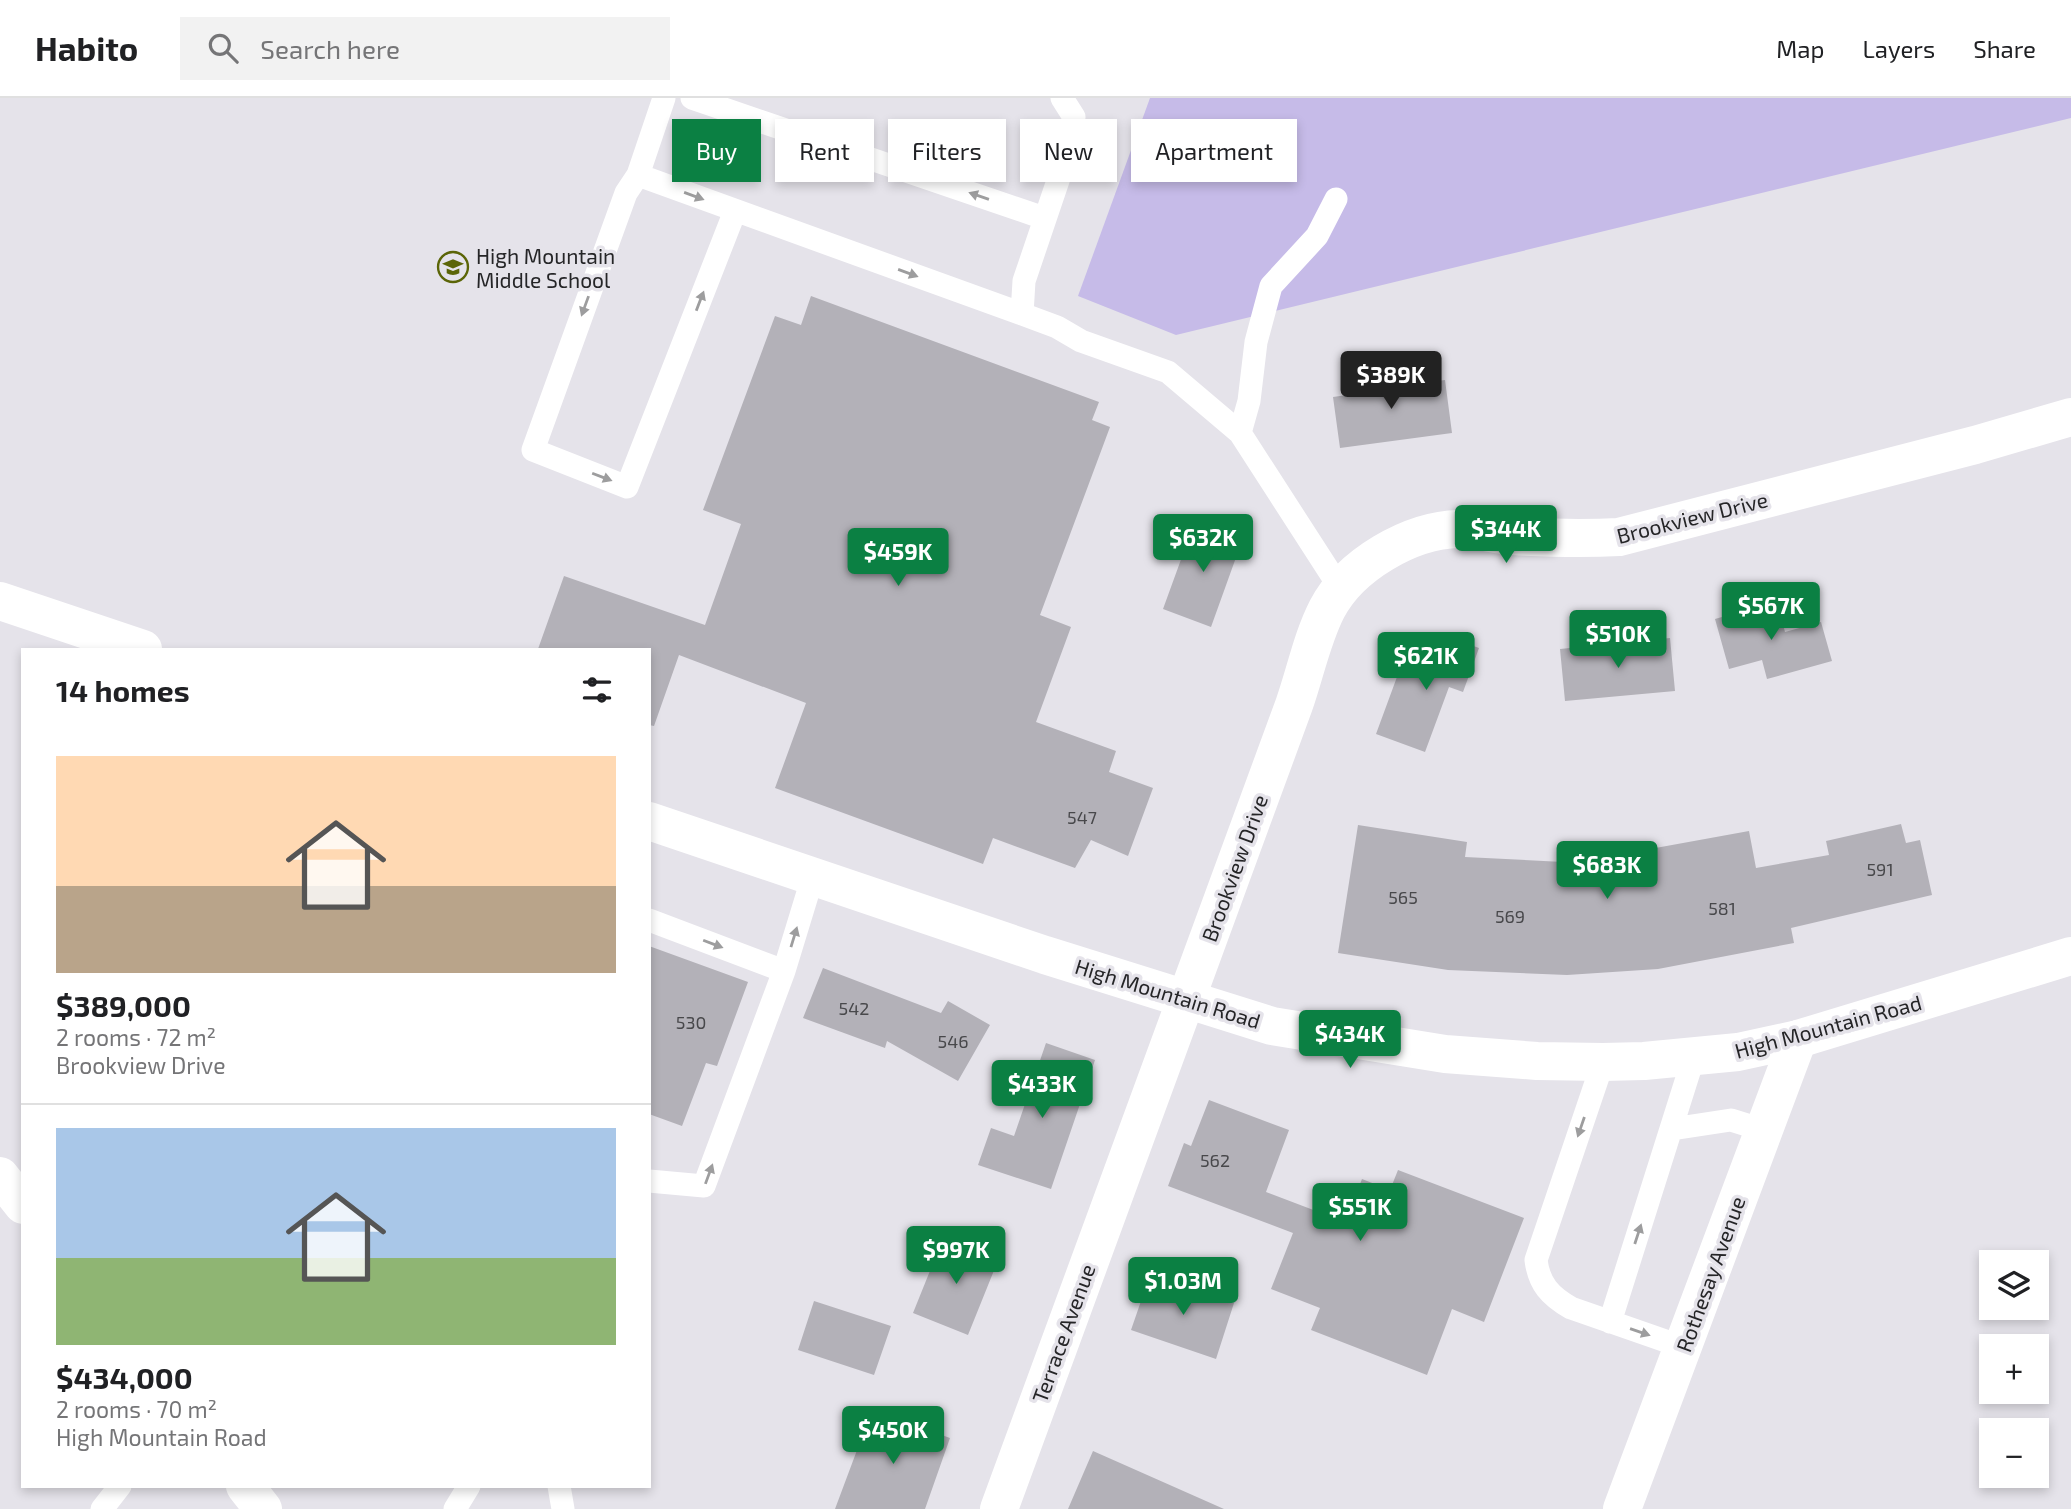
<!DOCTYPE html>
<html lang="en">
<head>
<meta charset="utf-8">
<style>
	body { margin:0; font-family:"Exo 2",sans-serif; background:#f2f2f2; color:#202124; height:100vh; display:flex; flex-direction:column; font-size:26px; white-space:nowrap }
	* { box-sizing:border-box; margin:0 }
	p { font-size:23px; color:#757577 }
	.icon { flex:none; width:38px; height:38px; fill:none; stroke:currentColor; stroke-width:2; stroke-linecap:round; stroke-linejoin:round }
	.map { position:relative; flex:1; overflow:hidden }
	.drawer { position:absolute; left:21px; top:550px; width:630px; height:840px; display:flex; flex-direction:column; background:#fff; border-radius:0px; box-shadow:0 4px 10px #0003 }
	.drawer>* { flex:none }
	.banner { position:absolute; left:672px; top:21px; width:665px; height:63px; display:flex; gap:14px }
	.buttons { position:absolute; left:1979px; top:1152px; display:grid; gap:14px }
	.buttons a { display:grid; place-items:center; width:70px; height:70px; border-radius:0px; background:#fff; box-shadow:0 4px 10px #0003; font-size:35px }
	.price { position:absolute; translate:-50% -60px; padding:0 16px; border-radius:7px; background:#0b8043; color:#fff; font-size:23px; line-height:46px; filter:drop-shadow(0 2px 4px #0008) }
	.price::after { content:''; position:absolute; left:50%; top:42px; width:21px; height:16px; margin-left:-10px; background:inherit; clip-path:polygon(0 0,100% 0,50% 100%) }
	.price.on { background:#222; color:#fff }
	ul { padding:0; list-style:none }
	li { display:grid; align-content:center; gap:14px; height:371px; padding:0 35px }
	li+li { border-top:2px solid #e0e0e0 }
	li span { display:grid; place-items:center; height:217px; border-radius:0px; color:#555 }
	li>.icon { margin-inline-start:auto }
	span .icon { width:126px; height:126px; fill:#fffc; stroke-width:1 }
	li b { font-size:30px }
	h2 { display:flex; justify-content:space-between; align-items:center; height:84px; padding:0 35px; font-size:30px }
	.tag { padding:0 24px; border-radius:0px; background:#fff; box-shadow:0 4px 10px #0003; font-size:24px; line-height:63px }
	.tag.on { background:#0b8043; color:#fff }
	header { display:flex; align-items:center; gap:42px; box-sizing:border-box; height:98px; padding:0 35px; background:#fff; border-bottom:2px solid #e0e0e0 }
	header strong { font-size:33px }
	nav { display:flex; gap:38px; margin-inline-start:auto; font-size:24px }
	.search { width:490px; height:63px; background:#f2f2f2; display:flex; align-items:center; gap:18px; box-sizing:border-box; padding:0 24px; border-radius:0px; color:#757577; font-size:26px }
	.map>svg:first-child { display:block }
	.green { fill:#c6bbe8 }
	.building { fill:#b3b1b8 }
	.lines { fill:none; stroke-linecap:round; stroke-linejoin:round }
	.service { stroke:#fff; stroke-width:23 }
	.minor { stroke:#fff; stroke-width:38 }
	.tertiary { stroke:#fff; stroke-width:38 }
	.oneway { fill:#9d9d9e }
	.labels { text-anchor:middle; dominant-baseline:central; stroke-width:7; stroke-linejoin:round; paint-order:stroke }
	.number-label { font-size:18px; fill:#48484b }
	.poi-label { font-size:21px; fill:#252527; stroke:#e5e3ea; text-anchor:start }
	.street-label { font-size:21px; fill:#252527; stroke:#e5e3ea }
</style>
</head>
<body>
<header>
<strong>Habito</strong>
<div class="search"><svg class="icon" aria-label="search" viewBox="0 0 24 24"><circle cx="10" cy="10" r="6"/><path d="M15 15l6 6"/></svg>Search here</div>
<nav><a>Map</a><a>Layers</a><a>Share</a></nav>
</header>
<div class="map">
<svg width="2071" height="1411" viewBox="0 0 2071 1411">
	<rect width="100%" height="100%" fill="#e5e3ea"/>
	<path class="green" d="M1150,0H2071V20L1176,237L1078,198Z"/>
	<path class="building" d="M811,198L1099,304L1092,322L1110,329L1040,517L1071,529L1036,624L1116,653L1109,674L1153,690L1128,758L1091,742L1075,770L993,740L983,766L775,690L806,605L679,557L654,628L649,627V551H538L564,478L705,527L741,426L703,412L775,218L801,227Z
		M1388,271L1390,289L1445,282L1452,335L1340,350L1333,299L1361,295L1358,275Z
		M1195,423L1243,440L1211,529L1163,511Z
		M1777,503L1785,534L1821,524L1832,563L1767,581L1762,562L1729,571L1715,521Z
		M1434,534L1479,550L1463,594L1449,589L1425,654L1376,636L1401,568L1419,574Z
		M1670,540L1675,593L1565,603L1560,551Z
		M1901,726L1906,745L1920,742L1932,797L1791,830L1794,845L1658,871L1567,877L1448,872L1338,855L1358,727L1467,744L1465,759L1563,764L1562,749L1639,747V753L1749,733L1756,770L1829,757L1826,743Z
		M649,848L748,884L717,968L706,965L682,1028L649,1016Z
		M823,870L941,915L948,903L990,927L958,983L887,943L885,950L803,920Z
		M1046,945L1095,962L1051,1091L978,1067L991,1030L1014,1038Z
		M1209,1002L1289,1032L1266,1094L1345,1124L1362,1081L1390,1092L1398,1072L1524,1120L1484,1224L1452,1211L1427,1277L1311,1232L1320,1210L1271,1191L1293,1135L1168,1088L1184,1045L1191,1048Z
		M944,1138L999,1160L968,1237L913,1215Z
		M1150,1177L1234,1205L1216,1261L1131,1232Z
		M814,1203L891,1228L874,1277L798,1252Z
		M872,1312L950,1340L925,1411H835Z
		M1093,1353L1224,1411H1068Z"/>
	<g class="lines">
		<path class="service" d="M664,0L638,77L1022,216L1057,229L1081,243L1168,274L1240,335L1340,490
			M692,0L1044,120
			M638,77L626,95L533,352L627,389L735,113
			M1022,216L1024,183L1067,56L1074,19L1062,0
			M1240,335L1249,303L1256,244L1271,188L1317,138L1336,101
			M649,822L784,873
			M1603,964L1536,1162C1539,1186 1550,1198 1571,1210L1683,1249
			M1672,1031L1731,1022L1763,1032
			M649,1083L704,1088L784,873L813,778
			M1610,1224L1694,958
			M559,1388L563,1411
			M102,1411L120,1388
			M455,1411L469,1388"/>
		<path class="minor" d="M0,1078L23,1107
			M245,1388L263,1411
			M999,1411L1294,607C1305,576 1312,540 1327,511C1350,467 1410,432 1459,431C1477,431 1494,437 1512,438C1548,440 1583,441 1619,439L1975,347L2071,319
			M1622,1411L1798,941"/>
		<path class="tertiary" d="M0,503L143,551
			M649,723L1045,857L1272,928L1445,956L1537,963L1603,964L1644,963L1738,954L1798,941L2071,858"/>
	</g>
	<defs><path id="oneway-solid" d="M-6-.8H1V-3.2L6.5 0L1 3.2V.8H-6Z" transform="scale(1.75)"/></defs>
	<g class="oneway">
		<use href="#oneway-solid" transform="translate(694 98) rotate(20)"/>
		<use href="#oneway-solid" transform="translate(979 98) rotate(-161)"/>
		<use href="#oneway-solid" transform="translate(908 175) rotate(20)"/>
		<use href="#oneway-solid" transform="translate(700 203) rotate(-69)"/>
		<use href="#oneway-solid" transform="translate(585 208) rotate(110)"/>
		<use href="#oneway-solid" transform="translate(602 379) rotate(21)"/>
		<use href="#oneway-solid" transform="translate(794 839) rotate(-73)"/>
		<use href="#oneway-solid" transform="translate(713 846) rotate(21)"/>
		<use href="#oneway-solid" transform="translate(1581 1029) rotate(109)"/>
		<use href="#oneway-solid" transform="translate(709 1076) rotate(-70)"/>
		<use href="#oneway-solid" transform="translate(1638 1136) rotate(-72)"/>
		<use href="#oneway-solid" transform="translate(1640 1234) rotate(19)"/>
	</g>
	<defs>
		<g id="school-ring" transform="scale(1.575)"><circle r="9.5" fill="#e5e3ea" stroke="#5b6507" stroke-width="1.5"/><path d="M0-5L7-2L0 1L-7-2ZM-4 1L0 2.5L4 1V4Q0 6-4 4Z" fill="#5b6507"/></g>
	</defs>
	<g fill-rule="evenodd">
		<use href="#school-ring" x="453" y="169"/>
	</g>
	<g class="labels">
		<g class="number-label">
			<text x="1082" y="719">547</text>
			<text x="1880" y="771">591</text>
			<text x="1403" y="799">565</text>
			<text x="1722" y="810">581</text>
			<text x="1510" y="818">569</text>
			<text x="854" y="910">542</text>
			<text x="691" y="924">530</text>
			<text x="953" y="943">546</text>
			<text x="1215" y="1062">562</text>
		</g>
		<g class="poi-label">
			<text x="476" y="157">High Mountain<tspan x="476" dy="24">Middle School</tspan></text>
		</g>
		<g class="street-label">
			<text transform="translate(1692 419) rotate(-14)">Brookview Drive</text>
			<text transform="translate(1234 770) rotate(-70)">Brookview Drive</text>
			<text transform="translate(1168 895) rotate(17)">High Mountain Road</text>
			<text transform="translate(1828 928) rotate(-15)">High Mountain Road</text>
			<text transform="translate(1710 1176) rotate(-70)">Rothesay Avenue</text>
			<text transform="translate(1063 1235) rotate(-70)">Terrace Avenue</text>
		</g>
	</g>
</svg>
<div class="buttons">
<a><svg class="icon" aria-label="layers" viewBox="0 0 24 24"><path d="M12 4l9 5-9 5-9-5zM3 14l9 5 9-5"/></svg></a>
<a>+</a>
<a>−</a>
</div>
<b class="price on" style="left:1391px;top:313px">$389K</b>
<b class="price" style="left:1506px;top:467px">$344K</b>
<b class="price" style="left:1203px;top:476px">$632K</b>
<b class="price" style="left:898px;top:490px">$459K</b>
<b class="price" style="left:1771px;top:544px">$567K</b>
<b class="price" style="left:1618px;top:572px">$510K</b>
<b class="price" style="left:1426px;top:594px">$621K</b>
<b class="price" style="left:1607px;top:803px">$683K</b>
<b class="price" style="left:1350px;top:972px">$434K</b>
<b class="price" style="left:1042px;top:1022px">$433K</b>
<b class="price" style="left:1360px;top:1145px">$551K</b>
<b class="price" style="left:956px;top:1188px">$997K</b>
<b class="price" style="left:1183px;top:1219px">$1.03M</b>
<b class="price" style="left:893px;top:1368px">$450K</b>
<div class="banner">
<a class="tag on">Buy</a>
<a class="tag">Rent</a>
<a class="tag">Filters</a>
<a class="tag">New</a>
<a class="tag">Apartment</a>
</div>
<section class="drawer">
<h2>14 homes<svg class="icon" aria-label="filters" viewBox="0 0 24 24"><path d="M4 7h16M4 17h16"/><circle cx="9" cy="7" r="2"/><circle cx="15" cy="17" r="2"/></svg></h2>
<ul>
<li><span style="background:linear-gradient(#ffd9b3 60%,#b9a48a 0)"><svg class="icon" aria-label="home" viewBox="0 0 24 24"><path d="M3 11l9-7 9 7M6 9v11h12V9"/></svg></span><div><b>$389,000</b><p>2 rooms · 72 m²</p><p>Brookview Drive</p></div></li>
<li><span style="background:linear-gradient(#a9c7e8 60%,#8fb573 0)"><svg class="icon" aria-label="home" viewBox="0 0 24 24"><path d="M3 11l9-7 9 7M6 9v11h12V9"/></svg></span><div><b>$434,000</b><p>2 rooms · 70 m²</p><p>High Mountain Road</p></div></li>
</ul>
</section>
</div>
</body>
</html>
